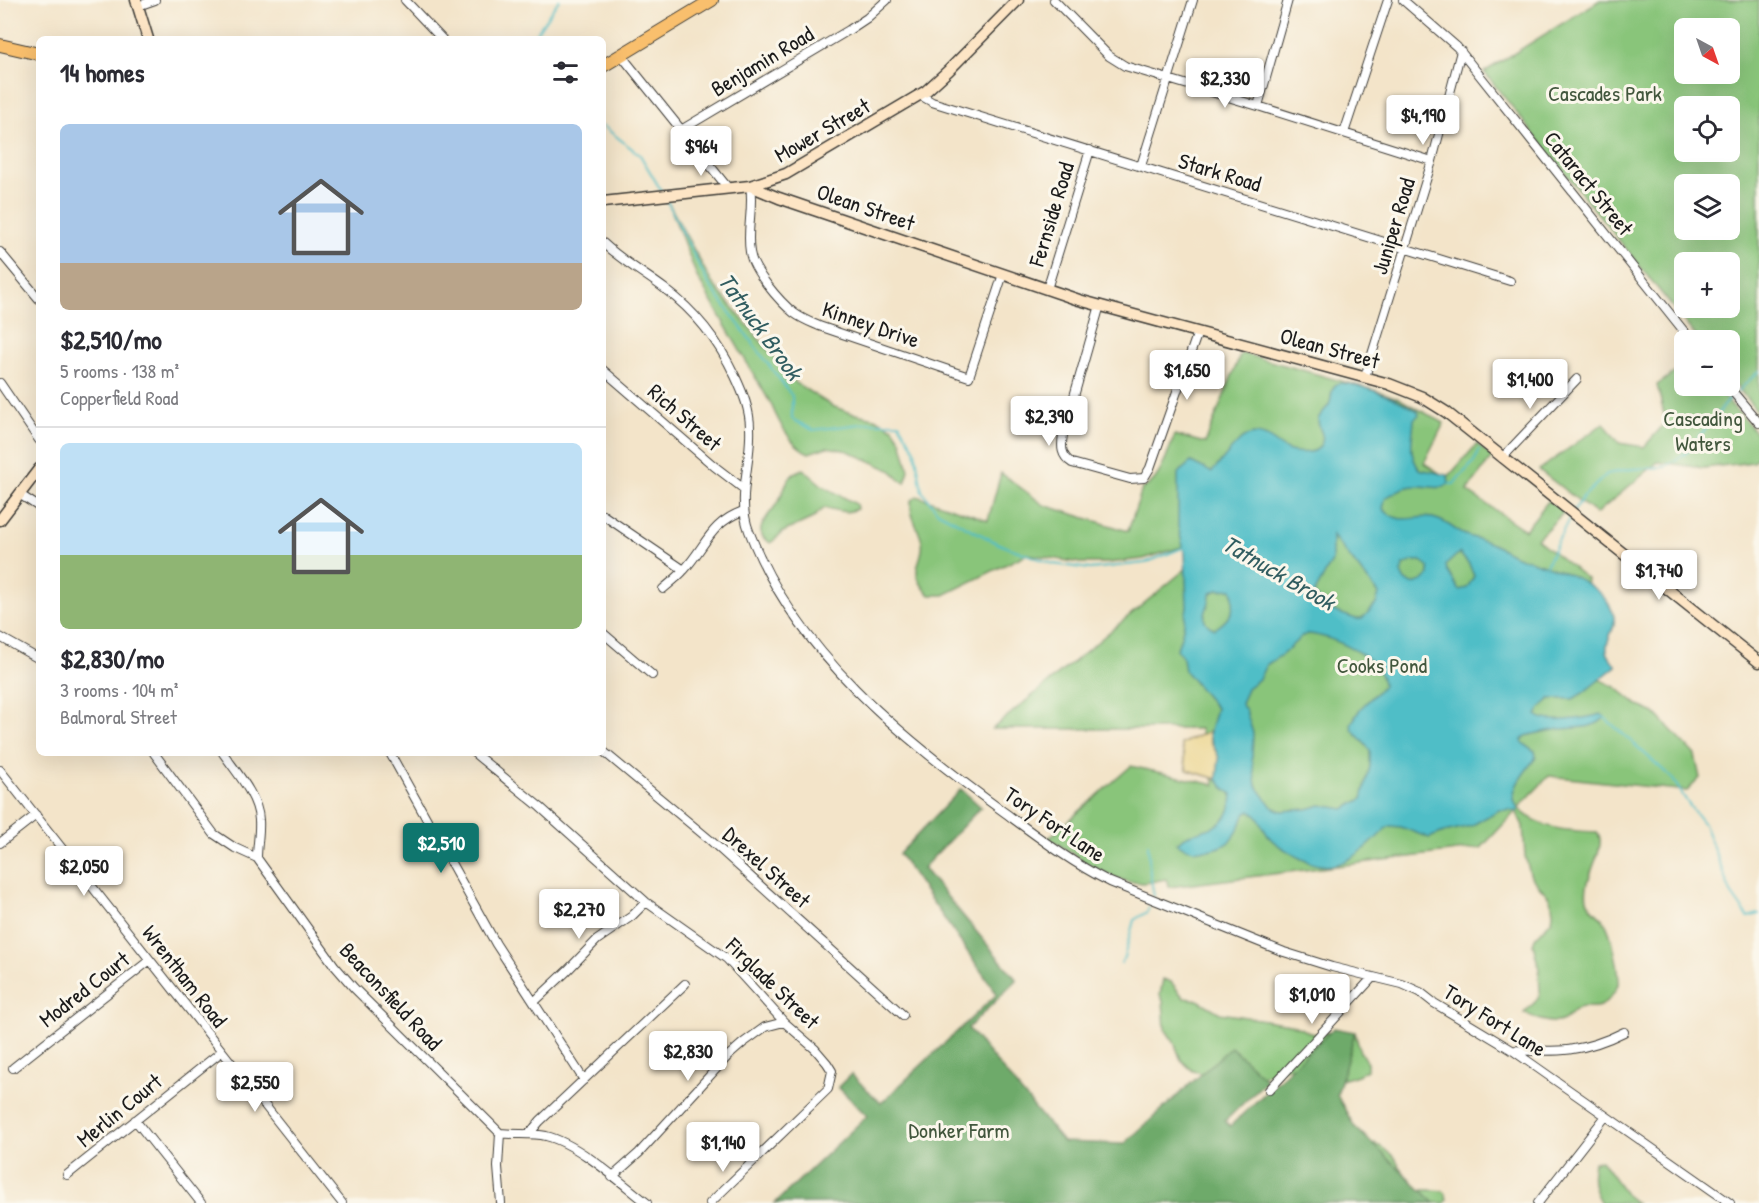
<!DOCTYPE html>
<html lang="en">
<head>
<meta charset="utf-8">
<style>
	body { margin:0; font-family:"Patrick Hand",sans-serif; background:#f2f2f3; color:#2b2b33; height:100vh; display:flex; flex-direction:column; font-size:22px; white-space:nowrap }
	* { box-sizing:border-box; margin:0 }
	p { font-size:20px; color:#7c7c81 }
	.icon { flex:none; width:33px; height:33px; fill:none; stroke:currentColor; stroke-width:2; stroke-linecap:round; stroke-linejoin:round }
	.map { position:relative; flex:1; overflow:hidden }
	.side { position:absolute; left:36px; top:36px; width:570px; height:720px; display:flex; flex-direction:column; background:#fff; border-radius:9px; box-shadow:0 6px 24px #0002 }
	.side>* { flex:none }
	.needle { width:39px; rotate:140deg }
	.controls { position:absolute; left:1674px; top:18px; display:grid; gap:12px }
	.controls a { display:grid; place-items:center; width:66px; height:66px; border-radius:9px; background:#fff; box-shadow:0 6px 24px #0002; font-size:30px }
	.price { position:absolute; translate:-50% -51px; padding:0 14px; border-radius:6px; background:#fff; color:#222; font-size:20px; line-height:39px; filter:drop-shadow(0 2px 3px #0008) }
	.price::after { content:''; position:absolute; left:50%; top:36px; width:18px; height:14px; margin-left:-9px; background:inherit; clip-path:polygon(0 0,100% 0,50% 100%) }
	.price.active { background:#0f766e; color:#fff }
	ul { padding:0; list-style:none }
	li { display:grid; align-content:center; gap:12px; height:318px; padding:0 24px }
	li+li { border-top:2px solid #e1e1e2 }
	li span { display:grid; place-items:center; height:186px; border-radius:9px; color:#555 }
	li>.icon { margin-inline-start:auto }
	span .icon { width:108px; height:108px; fill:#fffc; stroke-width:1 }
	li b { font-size:26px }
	h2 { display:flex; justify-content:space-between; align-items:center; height:72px; padding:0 24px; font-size:26px }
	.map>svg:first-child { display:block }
	.green { fill:#89c57a; stroke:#52704b; stroke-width:1.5; fill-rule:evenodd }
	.forest { fill:#6eaa6a; stroke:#456343; stroke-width:1.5 }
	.sand { fill:#eeda9e; stroke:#857b5d; stroke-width:1.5 }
	.water { fill:#50bec7; stroke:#366d72; stroke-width:1.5; fill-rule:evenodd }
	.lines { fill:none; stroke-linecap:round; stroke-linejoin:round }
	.stream { stroke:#50bec7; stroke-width:2 }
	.street-casing { stroke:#3c3a36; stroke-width:10 }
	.secondary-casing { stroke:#3c3a36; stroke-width:13 }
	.primary-casing { stroke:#3c3a36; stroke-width:14 }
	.street { stroke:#fff; stroke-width:8 }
	.secondary { stroke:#fde5c5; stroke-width:10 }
	.primary { stroke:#f9bf6d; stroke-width:12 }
	.labels { text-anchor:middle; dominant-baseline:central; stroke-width:6; stroke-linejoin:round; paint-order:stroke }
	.street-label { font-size:22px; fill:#1c1c1c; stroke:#fbf7ec }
	.park-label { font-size:22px; fill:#42573d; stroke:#fbf7ec }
	.water-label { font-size:24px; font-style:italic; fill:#315d60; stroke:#fbf7ec }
</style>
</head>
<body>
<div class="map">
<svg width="1759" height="1203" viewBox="0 0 1759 1203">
	<rect width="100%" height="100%" fill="#fbf7ec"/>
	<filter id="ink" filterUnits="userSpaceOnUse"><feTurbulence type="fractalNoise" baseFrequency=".0167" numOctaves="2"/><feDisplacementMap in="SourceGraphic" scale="12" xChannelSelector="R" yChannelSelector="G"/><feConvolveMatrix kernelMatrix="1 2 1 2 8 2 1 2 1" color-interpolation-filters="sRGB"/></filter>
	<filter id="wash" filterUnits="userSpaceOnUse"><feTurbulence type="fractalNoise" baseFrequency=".008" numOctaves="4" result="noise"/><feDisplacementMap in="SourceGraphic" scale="24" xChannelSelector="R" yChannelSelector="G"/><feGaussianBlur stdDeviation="1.35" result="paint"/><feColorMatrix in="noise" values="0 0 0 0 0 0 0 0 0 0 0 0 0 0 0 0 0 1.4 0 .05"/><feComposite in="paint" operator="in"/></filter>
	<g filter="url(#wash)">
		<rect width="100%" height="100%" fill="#f3e4c9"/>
		<path class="green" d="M1600,0H1759V414L1730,378V340H1699L1484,72ZM1730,28V74H1684V28ZM1730,106V152H1684V106ZM1730,184V230H1684V184ZM1730,262V308H1684V262Z
			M669,204L712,283L797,384L832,406L851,413L875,418L893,428L901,440L909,470L905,483L899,479L892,471L848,451L827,447L809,453C791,446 778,421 771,404L697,277Z
			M1241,353L1377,391L1398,398L1444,423L1424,463L1447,478L1477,444L1492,457L1467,491L1525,530L1549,500L1564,512L1537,539L1587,579L1580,624L1595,677L1615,687L1639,706L1655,713L1695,755L1700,778L1687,791L1549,776L1518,808C1541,830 1567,831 1597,832C1609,846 1582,878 1587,899C1589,908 1599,913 1604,921C1612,934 1618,964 1619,980C1617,990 1608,1005 1596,1007C1591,1008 1583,1006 1578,1008C1572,1010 1569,1017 1564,1020C1553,1026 1534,1018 1524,1013L1535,1002L1540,994L1539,969L1533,944L1535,938L1552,920L1553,914L1552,905L1549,897L1531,877L1525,856L1523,826L1516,811L1481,848L1169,887L1166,879L1145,883L1129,882L1116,878L1091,866L1049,838L1131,766L1215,785L1200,729H992L1188,567L1186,554L1182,547L1143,559L1108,563H1080L1027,554L944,595H930C924,589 916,579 917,570C918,560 924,552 922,542C919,528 909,516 911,501L917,496L988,520L1001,473L1044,505L1128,531L1142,489C1161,481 1167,453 1175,435L1205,443Z
			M1684,366V386H1715L1759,436V456L1753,462L1704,468L1658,462L1596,514L1539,470L1604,423L1619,443L1644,447L1666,422L1657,385Z
			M803,469L823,486L856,504L857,509C844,515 837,509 824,508L813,518L783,532L771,543C749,534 768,516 776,505C787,489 783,476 803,469Z
			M1163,979L1171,982L1184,998L1198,1000L1220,1013L1290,1024L1314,1034L1340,1031L1355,1032L1360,1052L1367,1062V1070L1358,1075L1329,1084L1292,1066L1264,1075L1206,1074L1193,1071L1181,1060L1174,1042L1165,1029L1163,1001L1160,995Z
			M1375,1143L1393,1155L1414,1189C1423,1191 1438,1189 1445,1192L1447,1199L1445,1203H1397L1372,1153Z
			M1601,1160L1627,1196L1636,1203H1601C1592,1189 1591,1178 1594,1162Z"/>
		<path class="forest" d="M961,789L981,807L923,868L1017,980L968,1028L1063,1142L1124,1144L1231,1047L1267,1080L1225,1121L1230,1126L1334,1028L1355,1032L1337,1095L1354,1126L1435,1203H775L867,1116L838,1087L851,1074L881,1103L997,994L899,854Z"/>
		<path class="sand" d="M1209,731L1210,740L1219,758L1217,779L1187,770L1181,744Z"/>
		<path class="water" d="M1343,383C1371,387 1394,397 1418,411L1419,415L1414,419C1413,440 1407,450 1419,469L1448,475L1449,484C1438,491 1428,485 1416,486C1405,486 1393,492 1385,499L1383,509C1402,529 1418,511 1439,520C1448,523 1455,530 1463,534C1470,537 1478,539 1485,541C1497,545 1507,553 1519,557C1546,566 1591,577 1608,603C1624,627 1604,635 1607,651C1608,657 1613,661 1616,666L1583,693L1573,699H1550L1541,707L1536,715C1547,725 1588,718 1601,714L1605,717C1594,730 1576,727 1560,729C1548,731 1537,733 1526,736L1522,740L1524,744L1535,751L1536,757C1526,772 1504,792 1519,809L1516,812L1510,810H1499L1471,826L1444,832L1429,838L1401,827L1390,826C1380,833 1373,843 1363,850C1336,871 1318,870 1291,853C1284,849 1277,845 1272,840C1262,832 1262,817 1250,811C1242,815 1243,819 1240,826C1232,845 1218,851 1198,850C1190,850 1183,848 1177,843C1198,823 1230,838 1232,794L1223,787L1217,779L1219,758L1209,735L1216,708L1185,671L1183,658L1177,649L1182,633L1187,607L1185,554L1178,527V473L1191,462L1211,472C1223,464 1238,433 1256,434C1277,436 1279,456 1308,452C1313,452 1317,451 1320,446C1327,436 1318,430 1318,420C1319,414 1326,410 1329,405C1333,397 1329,392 1336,384ZM1332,535L1379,594L1376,604L1362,619H1356L1325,608L1314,594L1332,561ZM1459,553L1469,564L1474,576L1467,588L1459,590L1447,570L1446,565ZM1413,561H1422L1429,568V575L1422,581L1413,584L1405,581L1401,573L1404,565ZM1232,589C1236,610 1232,617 1215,629C1194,620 1211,609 1210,594L1217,590ZM1308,634C1332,636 1383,657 1383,686L1360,709L1351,724L1352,729L1370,750V766L1362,799L1344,809L1321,805L1307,809L1281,811L1272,807L1256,785L1252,758L1253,733L1246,711L1241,704L1247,688L1259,679L1266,665L1283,654L1302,636Z"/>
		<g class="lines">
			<path class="stream" d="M532,39L559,0
				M603,126L640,155L662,192
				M666,199L708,283L792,396V419L813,430L869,423H899L915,450L922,491L938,512L999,544L1053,564L1090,569L1145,563L1185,547
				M1737,392L1759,371
				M1449,484H1454C1463,469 1473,470 1479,450
				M1574,511L1582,498L1607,474L1632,469L1665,467L1685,454L1733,395
				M1546,565L1571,515
				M1604,717L1672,778L1689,805L1704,824L1731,893L1748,917L1759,914
				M1148,844L1150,874L1154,896
				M1121,963L1124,957L1134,920L1147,912L1149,907"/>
		</g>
	</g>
	<g filter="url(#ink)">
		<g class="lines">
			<g class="street-casing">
				<path id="street" d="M405,0L442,39
					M1054,0L1109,56L1125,66L1258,106L1432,161
					M1403,0L1457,47L1691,340
					M138,6L155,0
					M621,55L728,188
					M920,95L932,102L1510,281
					M1258,106L1288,0
					M681,130L849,30L867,18L887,0
					M1344,133L1388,0
					M1141,166L1193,0
					M750,186C754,208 746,230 750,252C752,270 780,302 794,313C802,319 810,322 819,326L969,377L1003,274
					M603,243C622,261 644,273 665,289C696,312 719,342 735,376C743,393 750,410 750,428C752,463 736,497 749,531C795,652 902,738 1004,812C1038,837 1072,863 1110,882L1284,952L1332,967L1402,984L1420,992L1434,1003L1512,1050L1730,1203
					M0,252L39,299
					M1047,289L1090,150
					M1100,305L1063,435C1061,447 1061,456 1072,463L1130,479L1144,478L1150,468L1198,332
					M603,370L714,466L744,489
					M1365,377L1432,161L1461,51
					M0,383L39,440
					M1728,386L1759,423
					M1502,458L1577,379
					M19,494L39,507
					M603,515L684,570
					M663,589C670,583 678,577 684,570C706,546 710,523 743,511
					M603,633L652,675
					M0,637L39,659
					M603,751L710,840L903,1015
					M154,753L214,834L235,848L257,858L334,965L354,988L500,1133C515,1135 531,1133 546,1136C579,1144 620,1182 647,1203
					M223,753C236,772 258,796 259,820C260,832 257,845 257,858
					M390,753L496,944L584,1080
					M474,753L540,807L646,902L727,959L784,1022L815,1049L827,1063L832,1071L828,1089L710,1203
					M0,770L342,1203
					M0,843L36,815
					M534,1002L567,971L597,940L632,916L646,902
					M1512,1050C1558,1052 1582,1053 1624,1032
					M13,1068L150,960
					M1269,1090L1373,977
					M135,1120L201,1203
					M500,1133L498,1167L501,1203
					M529,1134L540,1121L685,984
					M67,1175L221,1052
					M612,1177L639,1153L727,1057L743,1043L765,1027L784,1022
					M1538,1203L1606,1116"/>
			</g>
			<g class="secondary-casing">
				<path id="secondary" d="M136,0L148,39
					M750,186L779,198L1079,300L1389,384L1422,397L1446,412L1759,662
					M603,202L750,186L786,174L926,91L949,70L1018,0
					M0,520L39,469"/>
			</g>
			<g class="primary-casing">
				<path id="primary" d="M0,45L39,54
					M603,66L712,0"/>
			</g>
			<use href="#street" class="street"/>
			<use href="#secondary" class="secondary"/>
			<use href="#primary" class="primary"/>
		</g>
	</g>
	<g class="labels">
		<g class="street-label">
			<text transform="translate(762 61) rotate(-31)">Benjamin Road</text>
			<text transform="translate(822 130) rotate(-30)">Mower Street</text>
			<text transform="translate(1220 172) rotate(17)">Stark Road</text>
			<text transform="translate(1589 183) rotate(51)">Cataract Street</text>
			<text transform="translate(866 207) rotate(19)">Olean Street</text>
			<text transform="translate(1051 214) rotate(-73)">Fernside Road</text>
			<text transform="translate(1393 226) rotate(-73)">Juniper Road</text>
			<text transform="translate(871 324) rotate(19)">Kinney Drive</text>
			<text transform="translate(1330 348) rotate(15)">Olean Street</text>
			<text transform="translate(685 417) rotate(41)">Rich Street</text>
			<text transform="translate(1055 824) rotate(34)">Tory Fort Lane</text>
			<text transform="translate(767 867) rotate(42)">Drexel Street</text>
			<text transform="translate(185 976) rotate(52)">Wrentham Road</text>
			<text transform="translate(773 983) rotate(44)">Firglade Street</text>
			<text transform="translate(84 989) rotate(-38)">Modred Court</text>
			<text transform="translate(391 996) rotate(47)">Beaconsfield Road</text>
			<text transform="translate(1495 1020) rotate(32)">Tory Fort Lane</text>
			<text transform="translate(119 1110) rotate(-39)">Merlin Court</text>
		</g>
		<g class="park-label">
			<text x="1605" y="93">Cascades Park</text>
			<text x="1703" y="418">Cascading<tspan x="1703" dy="25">Waters</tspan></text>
			<text x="1382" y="665">Cooks Pond</text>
			<text x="959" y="1130">Donker Farm</text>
		</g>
		<g class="water-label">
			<text transform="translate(761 326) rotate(54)">Tatnuck Brook</text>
			<text transform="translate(1279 572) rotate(30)">Tatnuck Brook</text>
		</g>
	</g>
</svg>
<div class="controls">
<a><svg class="needle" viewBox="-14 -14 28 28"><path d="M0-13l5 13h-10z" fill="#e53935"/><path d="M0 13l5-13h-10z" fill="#7c7c81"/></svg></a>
<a><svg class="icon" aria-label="locate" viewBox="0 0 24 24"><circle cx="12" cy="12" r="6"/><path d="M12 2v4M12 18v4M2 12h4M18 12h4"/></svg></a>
<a><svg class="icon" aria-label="layers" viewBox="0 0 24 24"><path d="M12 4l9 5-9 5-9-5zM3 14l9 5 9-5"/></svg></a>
<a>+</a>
<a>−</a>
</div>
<b class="price" style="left:1225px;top:109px">$2,330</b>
<b class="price" style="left:1423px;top:146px">$4,190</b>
<b class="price" style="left:701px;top:177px">$964</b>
<b class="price" style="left:1187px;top:401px">$1,650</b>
<b class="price" style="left:1530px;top:410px">$1,400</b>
<b class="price" style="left:1049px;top:447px">$2,390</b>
<b class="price" style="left:1659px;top:601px">$1,740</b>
<b class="price active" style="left:441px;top:874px">$2,510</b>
<b class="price" style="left:84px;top:897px">$2,050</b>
<b class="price" style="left:579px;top:940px">$2,270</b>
<b class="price" style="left:1312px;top:1025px">$1,010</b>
<b class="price" style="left:688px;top:1082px">$2,830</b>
<b class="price" style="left:255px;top:1113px">$2,550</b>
<b class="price" style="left:723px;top:1173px">$1,140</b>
<section class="side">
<h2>14 homes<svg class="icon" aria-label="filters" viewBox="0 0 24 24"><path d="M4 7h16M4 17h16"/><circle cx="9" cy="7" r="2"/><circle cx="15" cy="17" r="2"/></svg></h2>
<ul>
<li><span style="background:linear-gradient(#a9c7e8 75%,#b9a48a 0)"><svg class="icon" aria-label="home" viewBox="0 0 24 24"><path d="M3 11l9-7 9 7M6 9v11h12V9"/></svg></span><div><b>$2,510/mo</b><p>5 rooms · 138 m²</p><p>Copperfield Road</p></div></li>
<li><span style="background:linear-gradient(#bfe0f5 60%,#8fb573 0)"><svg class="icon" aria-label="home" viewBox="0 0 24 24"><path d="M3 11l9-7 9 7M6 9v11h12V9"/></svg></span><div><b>$2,830/mo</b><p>3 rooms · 104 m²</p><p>Balmoral Street</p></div></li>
</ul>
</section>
</div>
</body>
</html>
